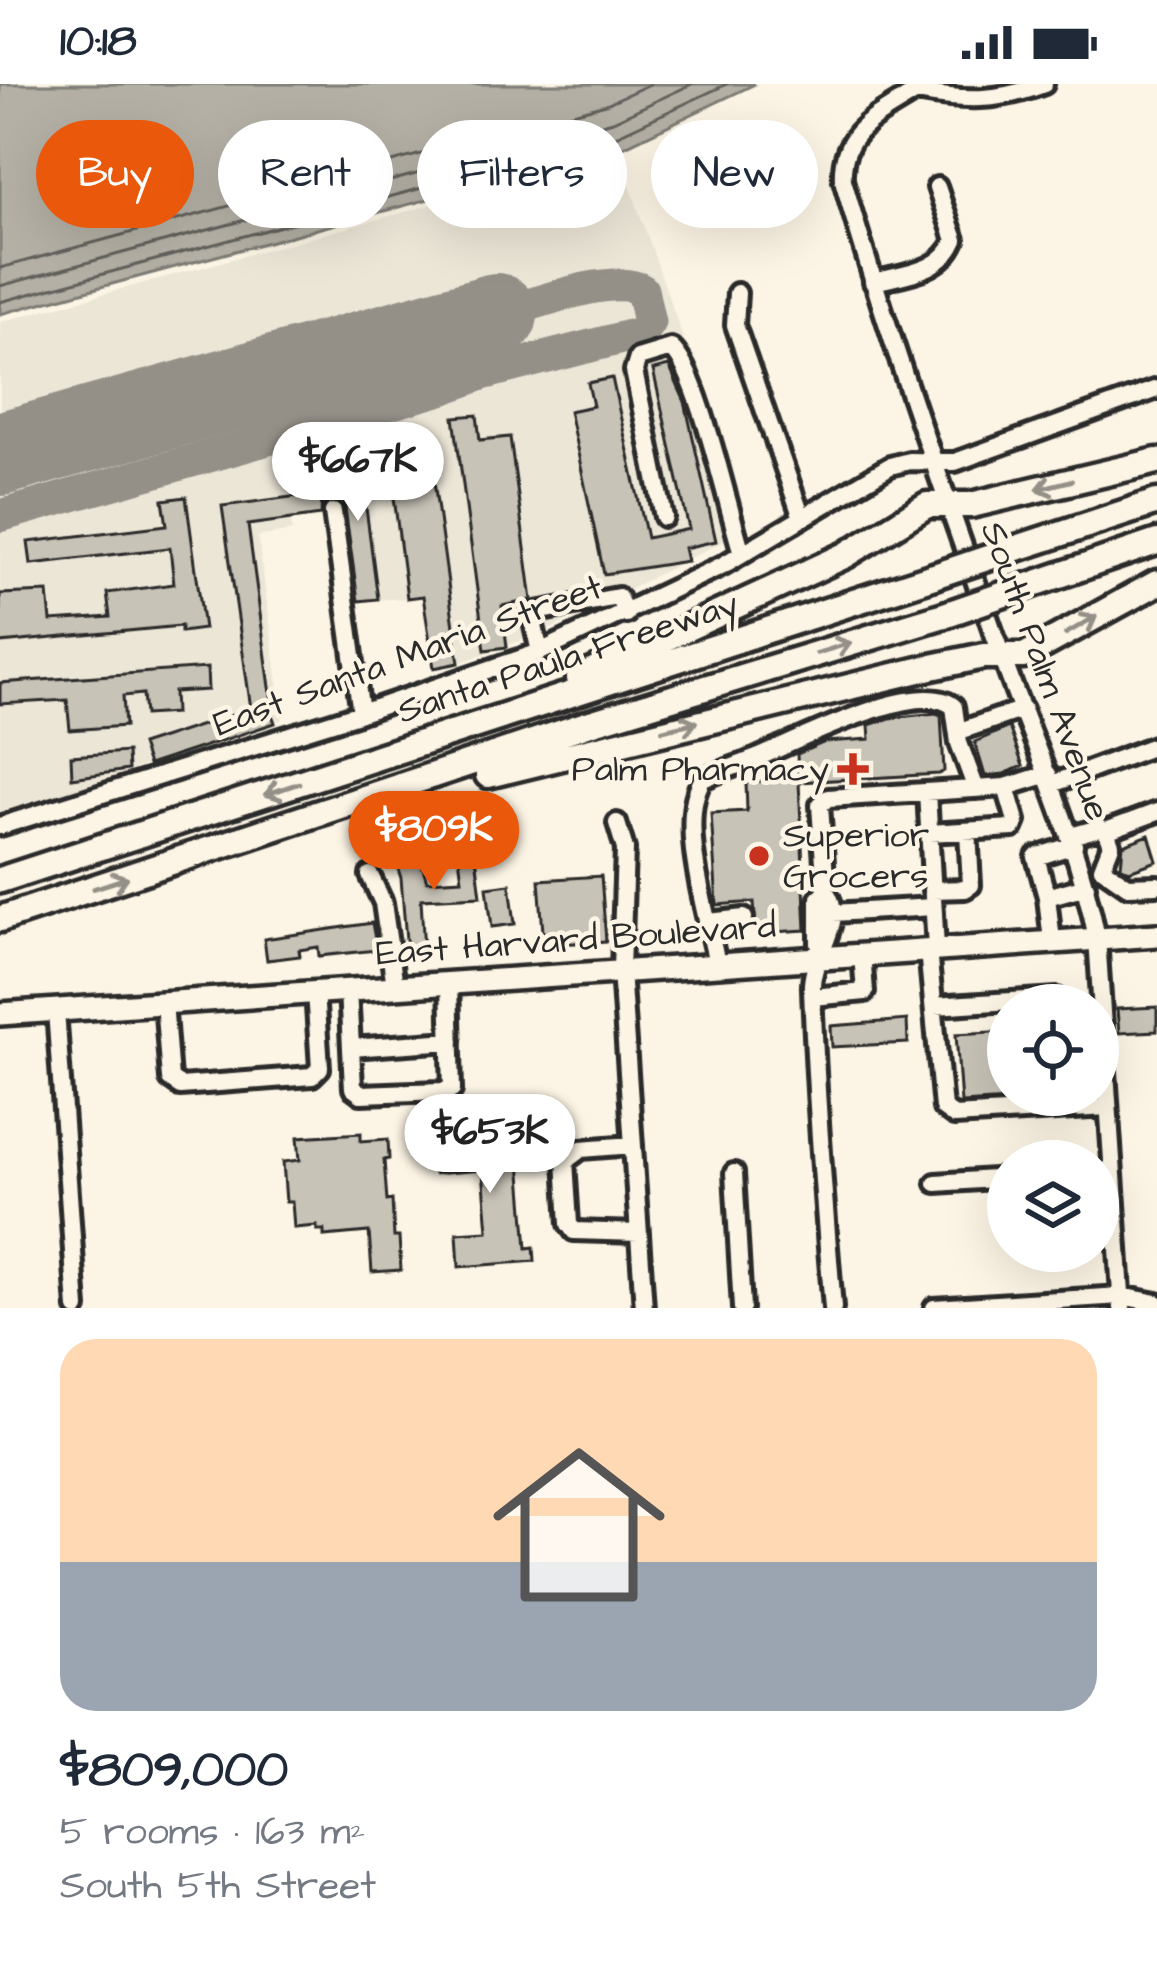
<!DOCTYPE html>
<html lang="en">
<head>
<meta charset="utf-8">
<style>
	body { margin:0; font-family:"Architects Daughter",sans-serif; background:#f6f6f7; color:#1f2937; height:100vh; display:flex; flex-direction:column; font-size:45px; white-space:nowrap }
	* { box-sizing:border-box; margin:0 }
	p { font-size:39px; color:#747a83 }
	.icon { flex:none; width:66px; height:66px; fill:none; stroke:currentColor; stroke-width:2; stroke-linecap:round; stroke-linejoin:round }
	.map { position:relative; height:1224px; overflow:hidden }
	.side { display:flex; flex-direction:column; background:#fff; flex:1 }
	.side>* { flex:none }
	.top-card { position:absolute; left:36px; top:36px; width:1086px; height:108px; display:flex; gap:24px }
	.buttons { position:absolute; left:987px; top:900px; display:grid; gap:24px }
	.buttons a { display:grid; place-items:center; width:132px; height:132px; border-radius:50%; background:#fff; box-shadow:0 12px 48px #0002; font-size:60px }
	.price { position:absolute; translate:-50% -102px; padding:0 27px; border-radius:42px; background:#fff; color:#222; font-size:39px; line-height:78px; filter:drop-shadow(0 3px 6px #0008) }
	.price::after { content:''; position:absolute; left:50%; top:72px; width:36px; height:27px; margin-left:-18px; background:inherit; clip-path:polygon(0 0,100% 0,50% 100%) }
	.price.selected { background:#ea580c; color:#fff }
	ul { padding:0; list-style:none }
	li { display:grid; align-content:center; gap:24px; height:636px; padding:0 60px }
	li+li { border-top:3px solid #e0e1e3 }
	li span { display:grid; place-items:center; height:372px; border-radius:36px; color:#555 }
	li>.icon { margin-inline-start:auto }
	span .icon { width:216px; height:216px; fill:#fffc; stroke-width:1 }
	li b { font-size:51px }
	.pill { padding:0 42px; border-radius:54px; background:#fff; box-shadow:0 12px 48px #0002; font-size:42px; line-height:108px }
	.pill.selected { background:#ea580c; color:#fff }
	.status { display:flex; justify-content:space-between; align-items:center; height:84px; padding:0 60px; background:#fff; direction:ltr }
	.status svg { height:33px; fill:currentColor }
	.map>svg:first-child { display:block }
	.built { fill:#ece6d7 }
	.water { fill:#b4b0a5; stroke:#7d7b74; stroke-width:3 }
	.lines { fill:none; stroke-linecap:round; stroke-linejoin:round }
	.shore { stroke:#62605c; stroke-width:3 }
	.taxiway { stroke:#949088; stroke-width:33 }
	.runway { stroke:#949088; stroke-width:84 }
	.building { fill:#c8c3b7; stroke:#2b2b2b; stroke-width:3 }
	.minor-casing { stroke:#2b2b2b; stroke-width:26 }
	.major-casing { stroke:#2b2b2b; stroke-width:30 }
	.highway-casing { stroke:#2b2b2b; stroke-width:33 }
	.path { stroke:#2b2b2b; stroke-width:3; stroke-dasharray:3 9; stroke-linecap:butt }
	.minor { stroke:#fcf5e5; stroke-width:16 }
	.major { stroke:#fcf5e5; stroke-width:21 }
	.highway { stroke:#fcf5e5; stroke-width:24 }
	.highway-bridge-casing { stroke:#2b2b2b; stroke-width:33; stroke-linecap:butt }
	.highway-bridge { stroke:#fcf5e5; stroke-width:24 }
	.oneway { stroke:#949088 }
	.poi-dot { fill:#c8321e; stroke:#fcf5e5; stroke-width:4.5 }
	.labels { text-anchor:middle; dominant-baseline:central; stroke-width:9; stroke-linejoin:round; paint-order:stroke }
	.street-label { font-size:36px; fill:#2b2b2b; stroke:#fcf5e5 }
	.poi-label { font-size:36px; fill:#2b2b2b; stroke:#fcf5e5; text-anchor:end }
</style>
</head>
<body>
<div class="status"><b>10:18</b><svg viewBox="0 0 49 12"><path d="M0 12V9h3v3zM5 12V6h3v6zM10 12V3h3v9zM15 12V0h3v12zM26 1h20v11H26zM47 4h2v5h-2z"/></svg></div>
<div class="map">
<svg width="1157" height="1224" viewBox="0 0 1157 1224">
	<rect width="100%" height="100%" fill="#fcf5e5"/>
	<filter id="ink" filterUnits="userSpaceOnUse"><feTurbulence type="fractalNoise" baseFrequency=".00833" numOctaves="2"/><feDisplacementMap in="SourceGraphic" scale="24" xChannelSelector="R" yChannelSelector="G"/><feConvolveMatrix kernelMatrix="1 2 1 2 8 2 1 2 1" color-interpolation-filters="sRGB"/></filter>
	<g filter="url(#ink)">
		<path class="built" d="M619,70L749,444L547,547L459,579L434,582L423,513L356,517L344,427L291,435L292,447L258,453L283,635L0,730V238Z"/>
		<path class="water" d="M0,0H755L623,63L0,230Z"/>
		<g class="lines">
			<path class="shore" d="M0,184L606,20L650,0
				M0,202L613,37L692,0
				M0,218L618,51L727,0"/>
			<path class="taxiway" d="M0,432L442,305L482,290L641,249L649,238L642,206C613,188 530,222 496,231"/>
			<path class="runway" d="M0,370L496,231"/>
		</g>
		<path class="building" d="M669,282L685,318L716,457L684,464L687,477L604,490L569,327L593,322L588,299L612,294L647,454L689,445L653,286Z
			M477,331L480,356L510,353L532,516L502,522L507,563L485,566L454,333Z
			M427,347L459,579L434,584L423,512L407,514L386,351Z
			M358,363L378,515L358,517L337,366Z
			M322,409L321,431L248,441L272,618H268L275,639L148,681L141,661L251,625L222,422Z
			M186,413L204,545L181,548V542L0,559V510L48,508L51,537L110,533L107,509L174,500L170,464L31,480L28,458L167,441L163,416Z
			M207,584L208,606L174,608L175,629L145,631L143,610L123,612L125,642L70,646L67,616L0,620V599Z
			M936,629L941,631L944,687L939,690L799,698L806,846L756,849L754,818L717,821L711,729L747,727L746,698L798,695L797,670L825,658L870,655L869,641L890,634Z
			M1009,643L1023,682L1004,690L985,692L975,658Z
			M127,668L128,686L72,694L71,672Z
			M1149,751L1157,777L1129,787L1121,782L1123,761Z
			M475,764L481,812L421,815L424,868L407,869L401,794L397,782L421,778L427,797L462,795L458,766Z
			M601,792L606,857L544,861L539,796Z
			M510,800L515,840L492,843L487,803Z
			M372,839L377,866L319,872L318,863L299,866L300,872L267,876L264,855Z
			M1157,923V947L1119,949L1117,925Z
			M907,936L908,959L832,963L831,942Z
			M1008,947V1016L961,1019L956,950Z
			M523,1048L524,1065H519L527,1164L534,1163L535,1177L459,1183L457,1149L488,1147L483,1086L434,1090L432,1055Z
			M361,1049V1057L388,1055L389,1075L384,1076L387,1117L392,1116L394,1153H399L401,1186L372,1188L369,1148L324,1152V1146H317V1142L294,1144L292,1118H286L283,1078L300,1076L298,1053Z"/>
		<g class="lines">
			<g class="minor-casing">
				<path id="minor" d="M922,0L916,8C879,32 840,46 843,96C889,255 945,411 1000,567C1034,663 1077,753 1097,854L1122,1224
					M916,8C964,17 997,18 1044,0
					M873,198C904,190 941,189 955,156L937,103
					M737,209L735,241L802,434
					M333,428L361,629
					M664,433L634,287L638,274L671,264C698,284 729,429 742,469
					M540,568L531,529L618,513L626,530
					M960,647L1023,625
					M1052,700L1157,661
					M927,708L936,865
					M617,739L625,765L621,886L644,1224
					M0,742L361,629L540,568L723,481L890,382L909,377L955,378L1157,305
					M929,749L1013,744L1016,737L1006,703
					M1071,752L1099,744L1106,747L1157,728
					M1102,784L1128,802L1157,801
					M1102,784L1111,761L1106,747
					M370,791L383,819L395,902
					M932,806L965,805L971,801L968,747
					M1047,813L1086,802
					M833,829L933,823
					M709,838L744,834
					M1052,857L1047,813L1036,773L1074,761
					M819,860V814L826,808
					M928,866L943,1024L954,1032L1107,1023
					M717,880C708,834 676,735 703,695C721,687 739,681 757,674C793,659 922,592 954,623L959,659L976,705
					M348,905L353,1004L361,1010L441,1007L452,1006L449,898
					M813,913L865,908L862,870
					M164,917L170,995L180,1002L312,992L320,984L315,907
					M934,922L1057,914V921
					M56,926L77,1224
					M351,964L451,957
					M633,1061L581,1065L565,1077L569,1140L574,1147L639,1149
					M734,1089L742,1224
					M936,1099L1008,1094
					M833,1224C824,1118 816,1011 812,905C810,873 848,838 826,808L820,721L828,714L1006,703L1048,690
					M934,1224L1121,1212L1157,1219"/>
			</g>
			<g class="major-casing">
				<path id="major" d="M0,930L1157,851"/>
			</g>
			<g class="highway-casing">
				<path id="highway" d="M1017,464L1157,418
					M1019,505L1157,458
					M579,594L846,471L927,421H971L1157,377
					M488,691L927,584L984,572H1024L1157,499
					M0,796L934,492
					M0,835L587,640L944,531"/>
			</g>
			<path class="path" d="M371,777L377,765L374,737"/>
			<use href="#minor" class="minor"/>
			<use href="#major" class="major"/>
			<use href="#highway" class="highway"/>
			<g class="highway-bridge-casing">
				<path id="highway-bridge" d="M934,492L1017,464
					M944,531L1019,505"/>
			</g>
			<use href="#highway-bridge" class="highway-bridge"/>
		</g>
		<defs><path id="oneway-shaft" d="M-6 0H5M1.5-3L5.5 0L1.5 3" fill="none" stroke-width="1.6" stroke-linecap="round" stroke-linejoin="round" transform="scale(3)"/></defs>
		<g class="oneway">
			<use href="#oneway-shaft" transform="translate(1054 401) rotate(166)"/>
			<use href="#oneway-shaft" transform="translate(1081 541) rotate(-30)"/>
			<use href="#oneway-shaft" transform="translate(834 564) rotate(-17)"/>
			<use href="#oneway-shaft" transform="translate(680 642) rotate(-13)"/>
			<use href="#oneway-shaft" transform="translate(282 705) rotate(161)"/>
			<use href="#oneway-shaft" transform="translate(111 799) rotate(-18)"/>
		</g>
	</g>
	<g class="poi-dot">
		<path d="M847 667h12v12h12v12h-12v12h-12v-12h-12v-12h12z"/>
		<circle cx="759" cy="772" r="12"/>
	</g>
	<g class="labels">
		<g class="street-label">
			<text transform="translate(408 572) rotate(-20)">East Santa Maria Street</text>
			<text transform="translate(568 574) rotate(-18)">Santa Paula Freeway</text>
			<text transform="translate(1045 587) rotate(70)">South Palm Avenue</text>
			<text transform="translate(576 856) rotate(-4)">East Harvard Boulevard</text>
		</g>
		<g class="poi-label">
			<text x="829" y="685">Palm Pharmacy</text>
			<text x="783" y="751" text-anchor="start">Superior<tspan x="783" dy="41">Grocers</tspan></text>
		</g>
	</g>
</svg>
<div class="buttons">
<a><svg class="icon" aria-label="locate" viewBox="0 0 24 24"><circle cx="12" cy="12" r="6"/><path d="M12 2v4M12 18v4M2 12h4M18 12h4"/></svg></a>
<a><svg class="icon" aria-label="layers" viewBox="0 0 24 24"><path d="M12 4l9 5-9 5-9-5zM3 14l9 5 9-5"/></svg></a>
</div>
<b class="price" style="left:358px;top:440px">$667K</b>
<b class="price selected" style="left:434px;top:809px">$809K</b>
<b class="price" style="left:490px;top:1112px">$653K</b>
<div class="top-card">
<a class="pill selected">Buy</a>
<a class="pill">Rent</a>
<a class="pill">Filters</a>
<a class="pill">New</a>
</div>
</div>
<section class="side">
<ul>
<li><span style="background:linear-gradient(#ffd9b3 60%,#9aa5b1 0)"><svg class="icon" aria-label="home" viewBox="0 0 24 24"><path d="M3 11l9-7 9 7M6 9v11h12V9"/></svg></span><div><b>$809,000</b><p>5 rooms · 163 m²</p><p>South 5th Street</p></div></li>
</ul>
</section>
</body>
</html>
